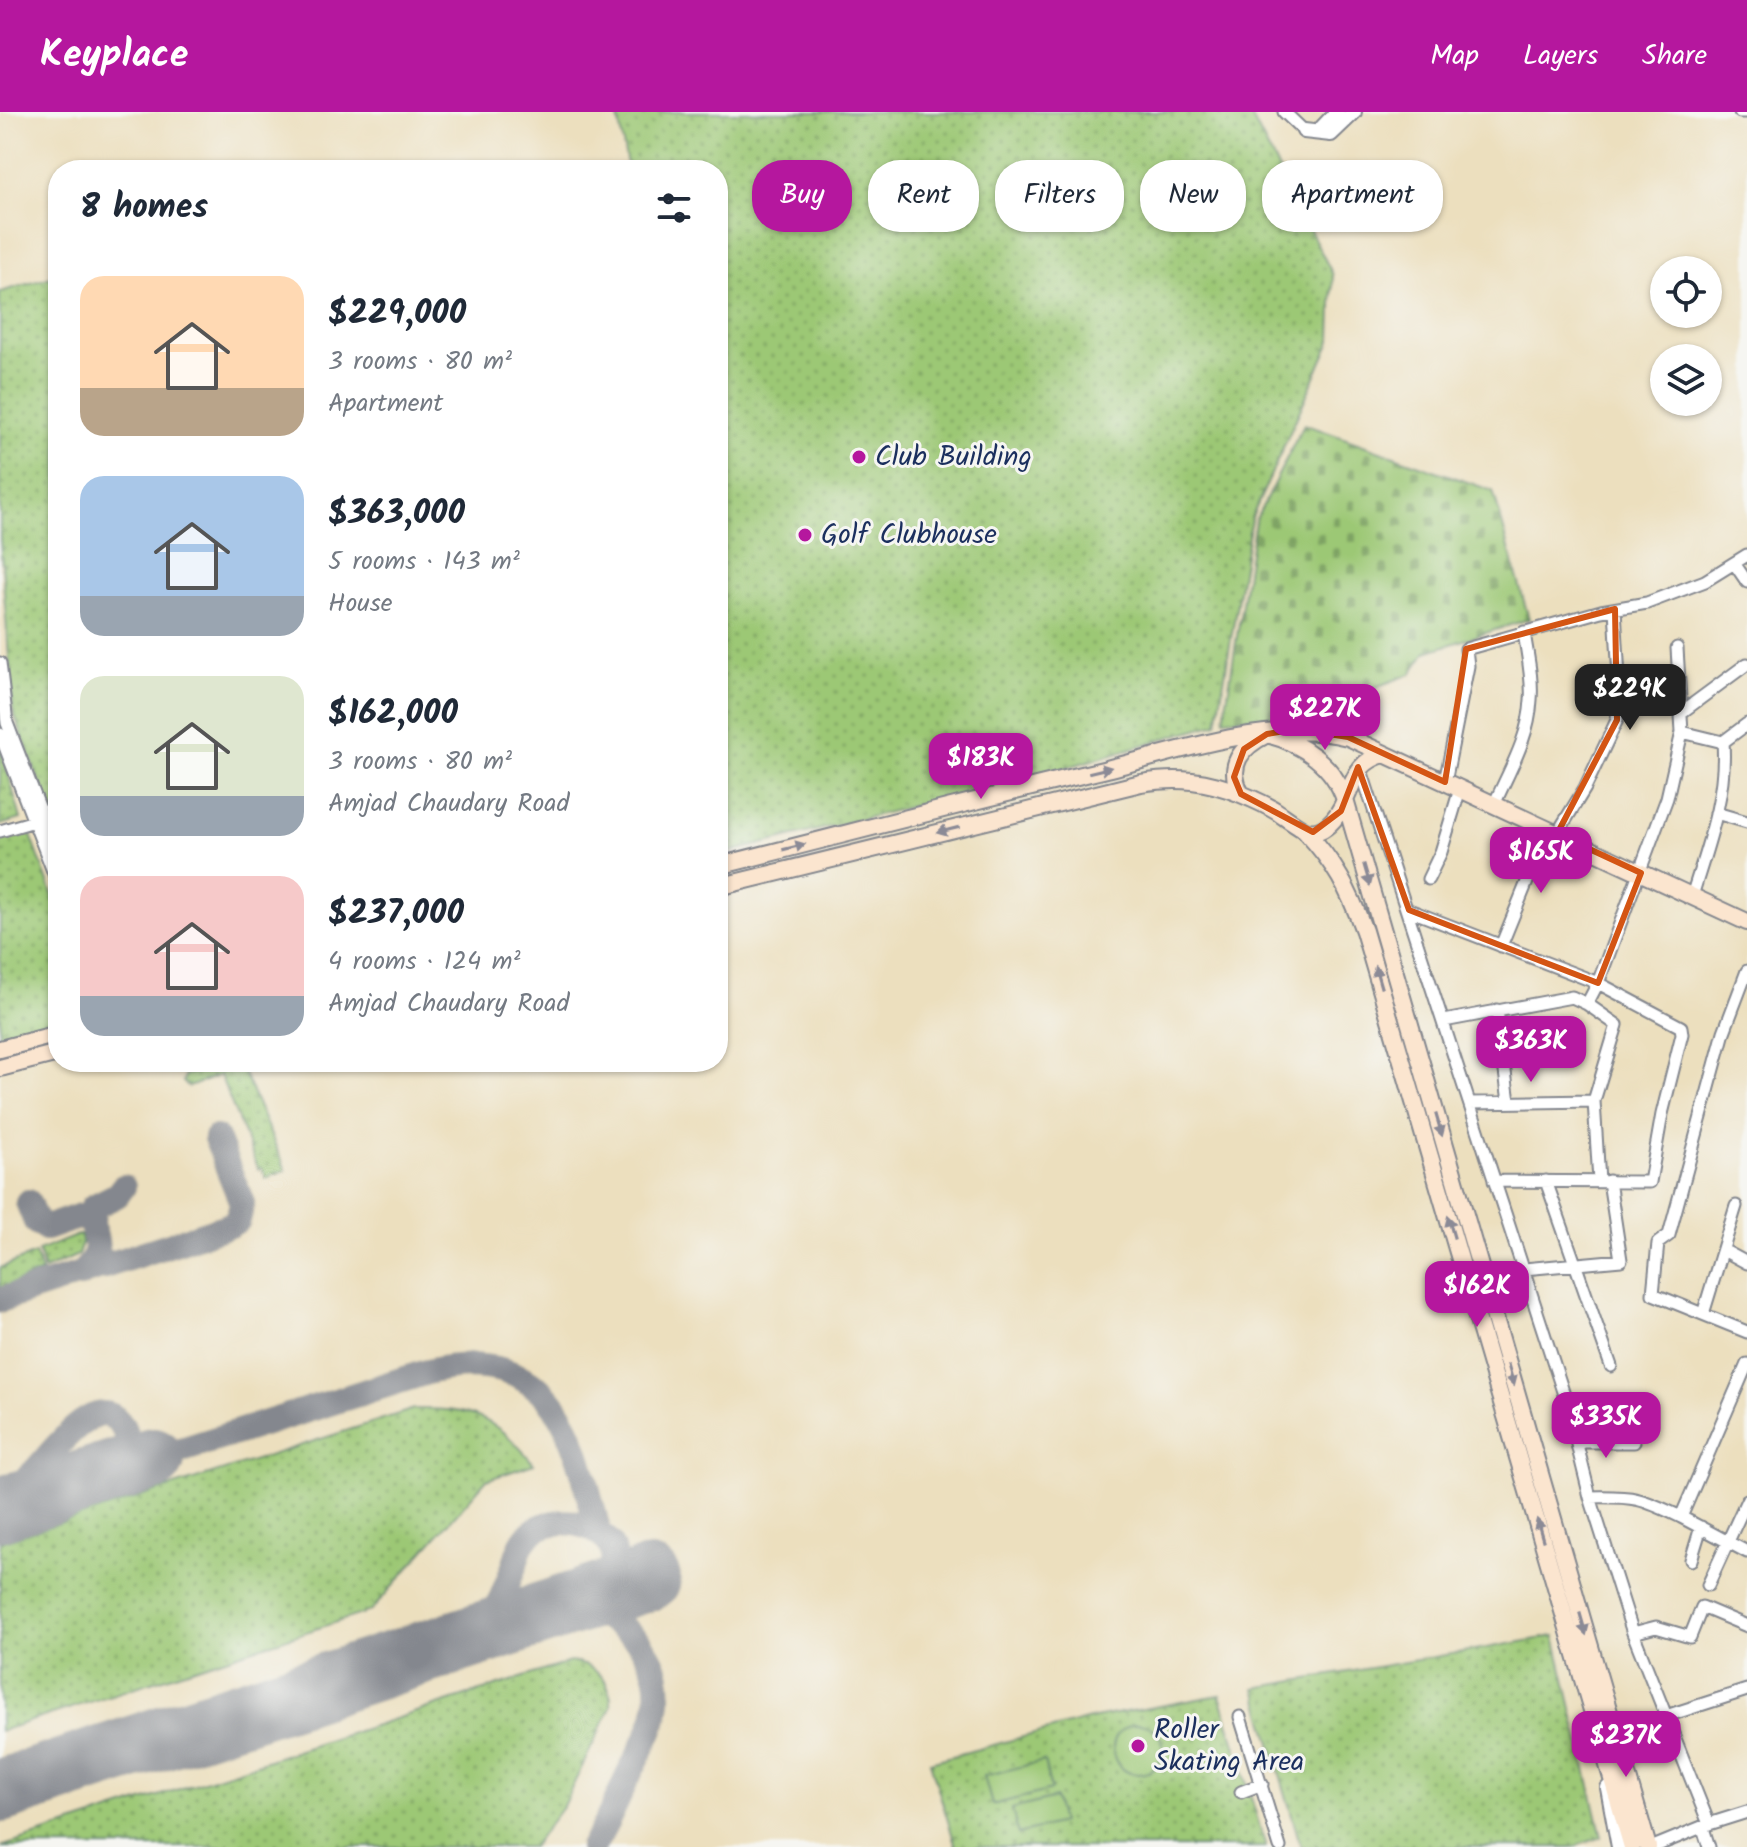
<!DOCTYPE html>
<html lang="en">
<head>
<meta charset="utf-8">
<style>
	body { margin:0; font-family:Kalam,sans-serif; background:#f6f6f7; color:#1f2937; height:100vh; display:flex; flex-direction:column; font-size:30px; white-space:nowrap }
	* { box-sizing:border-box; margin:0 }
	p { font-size:26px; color:#747a83 }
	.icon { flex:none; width:44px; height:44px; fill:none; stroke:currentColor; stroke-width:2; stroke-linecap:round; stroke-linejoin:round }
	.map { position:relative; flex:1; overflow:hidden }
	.side { position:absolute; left:48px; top:48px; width:680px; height:912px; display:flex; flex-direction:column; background:#fff; border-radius:32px; box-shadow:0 2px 6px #0004 }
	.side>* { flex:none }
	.hud { position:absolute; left:752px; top:48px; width:760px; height:72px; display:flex; gap:16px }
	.buttons { position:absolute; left:1650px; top:144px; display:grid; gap:16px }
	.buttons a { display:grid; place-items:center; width:72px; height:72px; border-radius:50%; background:#fff; box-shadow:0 2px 6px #0004; font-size:40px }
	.price { position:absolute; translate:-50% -68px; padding:0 18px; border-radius:16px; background:#b5179e; color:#fff; font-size:26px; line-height:52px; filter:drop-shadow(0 2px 4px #0008) }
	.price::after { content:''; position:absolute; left:50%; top:48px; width:24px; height:18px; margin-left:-12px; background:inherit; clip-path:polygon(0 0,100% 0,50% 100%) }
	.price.selected { background:#222; color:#fff }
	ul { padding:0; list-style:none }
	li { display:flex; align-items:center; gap:24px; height:200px; padding:0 32px }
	li span { display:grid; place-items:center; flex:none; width:224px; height:160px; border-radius:24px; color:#555 }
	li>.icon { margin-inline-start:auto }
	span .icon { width:96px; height:96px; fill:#fffc; stroke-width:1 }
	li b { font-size:34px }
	h2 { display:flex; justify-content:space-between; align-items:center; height:96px; padding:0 32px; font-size:34px }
	.tag { padding:0 28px; border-radius:32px; background:#fff; box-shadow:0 2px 6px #0004; font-size:28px; line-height:72px }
	.tag.selected { background:#b5179e; color:#fff }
	header { display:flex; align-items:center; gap:48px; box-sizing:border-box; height:112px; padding:0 40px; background:#b5179e; color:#fff }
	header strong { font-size:38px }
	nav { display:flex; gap:44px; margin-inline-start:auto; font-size:28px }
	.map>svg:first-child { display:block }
	.grass { fill:url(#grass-dots); stroke:#5c7c6a; stroke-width:2 }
	.cemetery { fill:url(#cemetery-stones); stroke:#5c7c6a; stroke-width:2 }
	.pitch { fill:#9cc875; stroke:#5c7c6a; stroke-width:2 }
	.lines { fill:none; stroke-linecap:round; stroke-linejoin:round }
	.taxiway { stroke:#84878e; stroke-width:26 }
	.runway { stroke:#84878e; stroke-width:64 }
	.minor-casing { stroke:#84878e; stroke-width:15 }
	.tertiary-casing { stroke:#84878e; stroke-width:18 }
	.secondary-casing { stroke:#84878e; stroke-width:20 }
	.minor { stroke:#fff; stroke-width:11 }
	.tertiary { stroke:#fff; stroke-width:14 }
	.secondary { stroke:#fbe5cf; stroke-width:16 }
	.oneway { fill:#8b8a96 }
	.marked { fill:none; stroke:#d45514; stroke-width:6; stroke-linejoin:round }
	.poi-dot { fill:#b5179e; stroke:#f6f6f2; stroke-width:3 }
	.labels { text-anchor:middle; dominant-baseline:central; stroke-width:6; stroke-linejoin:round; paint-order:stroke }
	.poi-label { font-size:28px; fill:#1b2f5e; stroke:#f6f6f2; text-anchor:start }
</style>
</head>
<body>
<header>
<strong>Keyplace</strong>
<nav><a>Map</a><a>Layers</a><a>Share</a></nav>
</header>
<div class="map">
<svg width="1747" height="1735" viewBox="0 0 1747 1735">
	<defs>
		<pattern id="grass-dots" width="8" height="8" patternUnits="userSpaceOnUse" patternTransform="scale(2)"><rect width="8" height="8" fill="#9cc875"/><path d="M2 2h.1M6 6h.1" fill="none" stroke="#7ea363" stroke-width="1.8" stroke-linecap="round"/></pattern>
		<pattern id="cemetery-stones" width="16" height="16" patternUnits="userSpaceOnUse" patternTransform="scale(2)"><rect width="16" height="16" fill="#9cc875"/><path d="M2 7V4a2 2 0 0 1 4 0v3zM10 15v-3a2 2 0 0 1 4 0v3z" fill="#7ea363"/></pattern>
	</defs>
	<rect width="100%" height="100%" fill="#f6f6f2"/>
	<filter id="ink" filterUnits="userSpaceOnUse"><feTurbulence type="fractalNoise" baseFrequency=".0125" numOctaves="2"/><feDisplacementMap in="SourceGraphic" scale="16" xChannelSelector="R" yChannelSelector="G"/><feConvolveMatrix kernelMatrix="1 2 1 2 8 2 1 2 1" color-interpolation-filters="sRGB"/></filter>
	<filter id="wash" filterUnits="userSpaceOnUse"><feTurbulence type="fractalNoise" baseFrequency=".006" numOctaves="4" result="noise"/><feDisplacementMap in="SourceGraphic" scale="32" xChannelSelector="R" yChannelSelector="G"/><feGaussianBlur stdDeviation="1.8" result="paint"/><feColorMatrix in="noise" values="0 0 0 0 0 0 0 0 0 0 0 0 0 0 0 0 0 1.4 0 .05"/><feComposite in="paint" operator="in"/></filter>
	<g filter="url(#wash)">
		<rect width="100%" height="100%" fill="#ecdfbe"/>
		<path class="grass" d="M617,0H1249L1333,163L1331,229L1251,407L1217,611L1065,656L718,743V58H628Z
			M58,163V719L13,599L0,427V180Z
			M0,633L21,707L0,713Z
			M28,715L58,798V914L0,928V723Z
			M232,950H239L286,1058L266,1066L262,1056L258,1057L220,963L189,975L183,970L185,963Z
			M81,1122L82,1131L78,1143L44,1158L38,1139Z
			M35,1142L42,1160L0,1177V1156Z
			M414,1297C475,1296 495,1306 534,1352L486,1368L371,1499L0,1619V1430Z
			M1555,1524L1602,1725L1573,1735H1301L1255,1576Z
			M570,1550C595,1552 613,1569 611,1595L563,1694L532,1735H1Z
			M1220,1583L1266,1735H956L930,1650L1094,1606Z"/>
		<path class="cemetery" d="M1304,312L1493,379L1529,507L1426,540L1411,562L1346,586L1335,602L1224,607L1255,409Z"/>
		<path class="pitch" d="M1113 1637a25 25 0 1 1 50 0a25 25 0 1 1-50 0Z
			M1044,1649L1051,1678L992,1693L984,1664Z
			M1055,1686L1061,1711L1018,1722L1012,1697Z"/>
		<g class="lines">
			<path class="taxiway" d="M28,1090L36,1110L46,1116L80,1104L92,1112C99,1137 100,1144 80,1163
				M92,1112L93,1095L117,1083L123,1075
				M0,1188L230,1113L238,1108L242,1091L216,1026
				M153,1347L427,1260C478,1247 532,1254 561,1304C581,1338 588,1383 599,1421
				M0,1387C13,1379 23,1371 34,1360C50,1344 94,1280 119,1310C131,1324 129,1341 124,1357C94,1375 67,1383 33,1387
				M574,1492C627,1510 673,1545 654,1608C648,1627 637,1646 628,1664C617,1687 607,1714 592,1735
				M476,1524L488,1516L494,1505C501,1487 508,1470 515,1452C517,1445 519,1435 524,1429C548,1394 621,1412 613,1452C609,1469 587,1482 574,1492"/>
			<path class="runway" d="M0,1397L153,1347
				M0,1679L649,1467"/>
		</g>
	</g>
	<g filter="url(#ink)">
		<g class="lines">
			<g class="minor-casing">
				<path id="minor" d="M1284,0L1304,19
					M1740,0H1747
					M1734,451L1747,470
					M0,551L7,611L58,744
					M1682,600L1747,552
					M1682,620L1723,630L1747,612
					M0,622L58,772
					M1360,655L1567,1292L1590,1385L1633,1521L1709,1712
					M1445,670L1468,554L1466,537L1601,499L1647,491L1705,469L1747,443
					M1494,693C1509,659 1529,626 1531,588C1533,566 1527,542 1524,520
					M1716,701L1747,710
					M0,719L38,708
					M1557,722L1585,676L1617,608L1619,566L1615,497
					M1428,767L1441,740L1460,677
					M1692,784C1707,735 1727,683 1723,630
					M1409,798L1598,871L1667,686L1682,620L1677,536
					M1501,834L1548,718
					M1747,859L1724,920L1669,1123L1658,1131L1653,1182L1747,1220
					M1497,898L1509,990
					M1444,909L1572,885L1587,892
					M1470,991L1594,989
					M1494,1069L1650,1070L1662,1002L1682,922L1681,915L1598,871L1587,892L1617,913L1594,989L1599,1069
					M1546,1069L1611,1254
					M1723,1138L1747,1151
					M1524,1157L1621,1148L1609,1069
					M1703,1202L1736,1094
					M1578,1330H1634
					M1590,1385C1635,1384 1641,1386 1681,1405L1747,1252
					M1681,1405L1747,1440
					M1691,1448L1701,1415
					M1708,1473L1747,1388
					M1633,1521L1656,1515L1690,1525L1702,1495L1747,1514
					M1666,1604L1747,1578
					M1240,1605L1280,1735
					M1241,1680L1262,1672
					M1703,1716L1709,1735
					M1653,1735L1709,1712L1747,1700"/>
			</g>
			<g class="tertiary-casing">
				<path id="tertiary" d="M1304,19L1331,22L1354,0
					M1318,20L1337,0
					M1608,1676L1619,1735"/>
			</g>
			<g class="secondary-casing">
				<path id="secondary" d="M1267,622C1302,631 1334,653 1345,688C1339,703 1322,728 1303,717C1294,712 1285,705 1276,699C1265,692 1253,687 1241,682C1226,653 1241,635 1267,622Z
					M1384,642C1357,650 1356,665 1345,688L1648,1735
					M1305,719C1335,751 1349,778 1364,819L1632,1735
					M718,754C846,722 974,688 1103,658C1181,639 1268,606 1348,625L1747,810
					M718,775L1141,671C1178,665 1207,668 1241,682
					M0,937L58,922
					M0,956L58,941"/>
			</g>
			<use href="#minor" class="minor"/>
			<use href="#tertiary" class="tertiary"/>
			<use href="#secondary" class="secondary"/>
		</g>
		<defs><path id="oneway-solid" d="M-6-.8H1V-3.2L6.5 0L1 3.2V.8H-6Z" transform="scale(2)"/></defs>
		<g class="oneway">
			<use href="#oneway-solid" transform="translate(1100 658) rotate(-13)"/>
			<use href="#oneway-solid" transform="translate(948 718) rotate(166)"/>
			<use href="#oneway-solid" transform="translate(794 735) rotate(-14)"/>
			<use href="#oneway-solid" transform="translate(1367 763) rotate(74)"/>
			<use href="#oneway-solid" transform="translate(1378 865) rotate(-106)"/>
			<use href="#oneway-solid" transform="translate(1439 1013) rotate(74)"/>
			<use href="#oneway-solid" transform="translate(1451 1115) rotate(-106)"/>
			<use href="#oneway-solid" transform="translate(1511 1263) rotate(74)"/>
			<use href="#oneway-solid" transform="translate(1540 1418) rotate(-106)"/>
			<use href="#oneway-solid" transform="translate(1583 1512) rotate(74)"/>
		</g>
	</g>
	<path class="marked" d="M1615,497L1617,608L1557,722L1641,761L1598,871L1409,798L1358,655L1341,699L1313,720L1241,682L1234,665L1244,637L1267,622L1297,617L1348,625L1445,670L1466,537Z"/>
	<g class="poi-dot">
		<circle cx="859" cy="345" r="8"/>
		<circle cx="805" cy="423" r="8"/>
		<circle cx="1138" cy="1634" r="8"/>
	</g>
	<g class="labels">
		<g class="poi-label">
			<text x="875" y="345">Club Building</text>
			<text x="821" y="423">Golf Clubhouse</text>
			<text x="1154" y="1618">Roller<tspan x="1154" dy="32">Skating Area</tspan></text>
		</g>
	</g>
</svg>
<div class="buttons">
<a><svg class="icon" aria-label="locate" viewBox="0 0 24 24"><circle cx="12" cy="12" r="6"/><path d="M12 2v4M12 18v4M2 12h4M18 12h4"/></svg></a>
<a><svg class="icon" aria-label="layers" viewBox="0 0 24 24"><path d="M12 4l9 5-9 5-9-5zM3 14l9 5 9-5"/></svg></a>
</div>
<b class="price selected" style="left:1630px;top:620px">$229K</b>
<b class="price" style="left:1325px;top:640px">$227K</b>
<b class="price" style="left:981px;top:689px">$183K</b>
<b class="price" style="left:1541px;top:783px">$165K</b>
<b class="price" style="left:1531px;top:972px">$363K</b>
<b class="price" style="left:1477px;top:1217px">$162K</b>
<b class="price" style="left:1606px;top:1348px">$335K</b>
<b class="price" style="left:1626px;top:1667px">$237K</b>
<div class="hud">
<a class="tag selected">Buy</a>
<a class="tag">Rent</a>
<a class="tag">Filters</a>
<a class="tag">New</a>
<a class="tag">Apartment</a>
</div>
<section class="side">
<h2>8 homes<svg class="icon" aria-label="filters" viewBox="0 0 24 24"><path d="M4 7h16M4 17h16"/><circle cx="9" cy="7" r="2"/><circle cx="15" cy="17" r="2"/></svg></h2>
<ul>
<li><span style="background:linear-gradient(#ffd9b3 70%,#b9a48a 0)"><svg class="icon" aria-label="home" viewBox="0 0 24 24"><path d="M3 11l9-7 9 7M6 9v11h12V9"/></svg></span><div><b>$229,000</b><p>3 rooms · 80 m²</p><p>Apartment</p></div></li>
<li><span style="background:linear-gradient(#a9c7e8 75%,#9aa5b1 0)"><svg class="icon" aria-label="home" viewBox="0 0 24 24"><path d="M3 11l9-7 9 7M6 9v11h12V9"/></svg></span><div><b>$363,000</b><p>5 rooms · 143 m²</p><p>House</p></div></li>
<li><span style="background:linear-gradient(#dfe7d0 75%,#9aa5b1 0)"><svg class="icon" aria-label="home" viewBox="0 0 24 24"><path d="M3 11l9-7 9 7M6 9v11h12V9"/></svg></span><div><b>$162,000</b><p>3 rooms · 80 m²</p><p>Amjad Chaudary Road</p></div></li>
<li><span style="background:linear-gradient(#f6c9c9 75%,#9aa5b1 0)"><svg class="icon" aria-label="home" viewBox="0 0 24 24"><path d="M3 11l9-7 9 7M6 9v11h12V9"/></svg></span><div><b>$237,000</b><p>4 rooms · 124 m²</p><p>Amjad Chaudary Road</p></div></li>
</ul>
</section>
</div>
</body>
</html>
